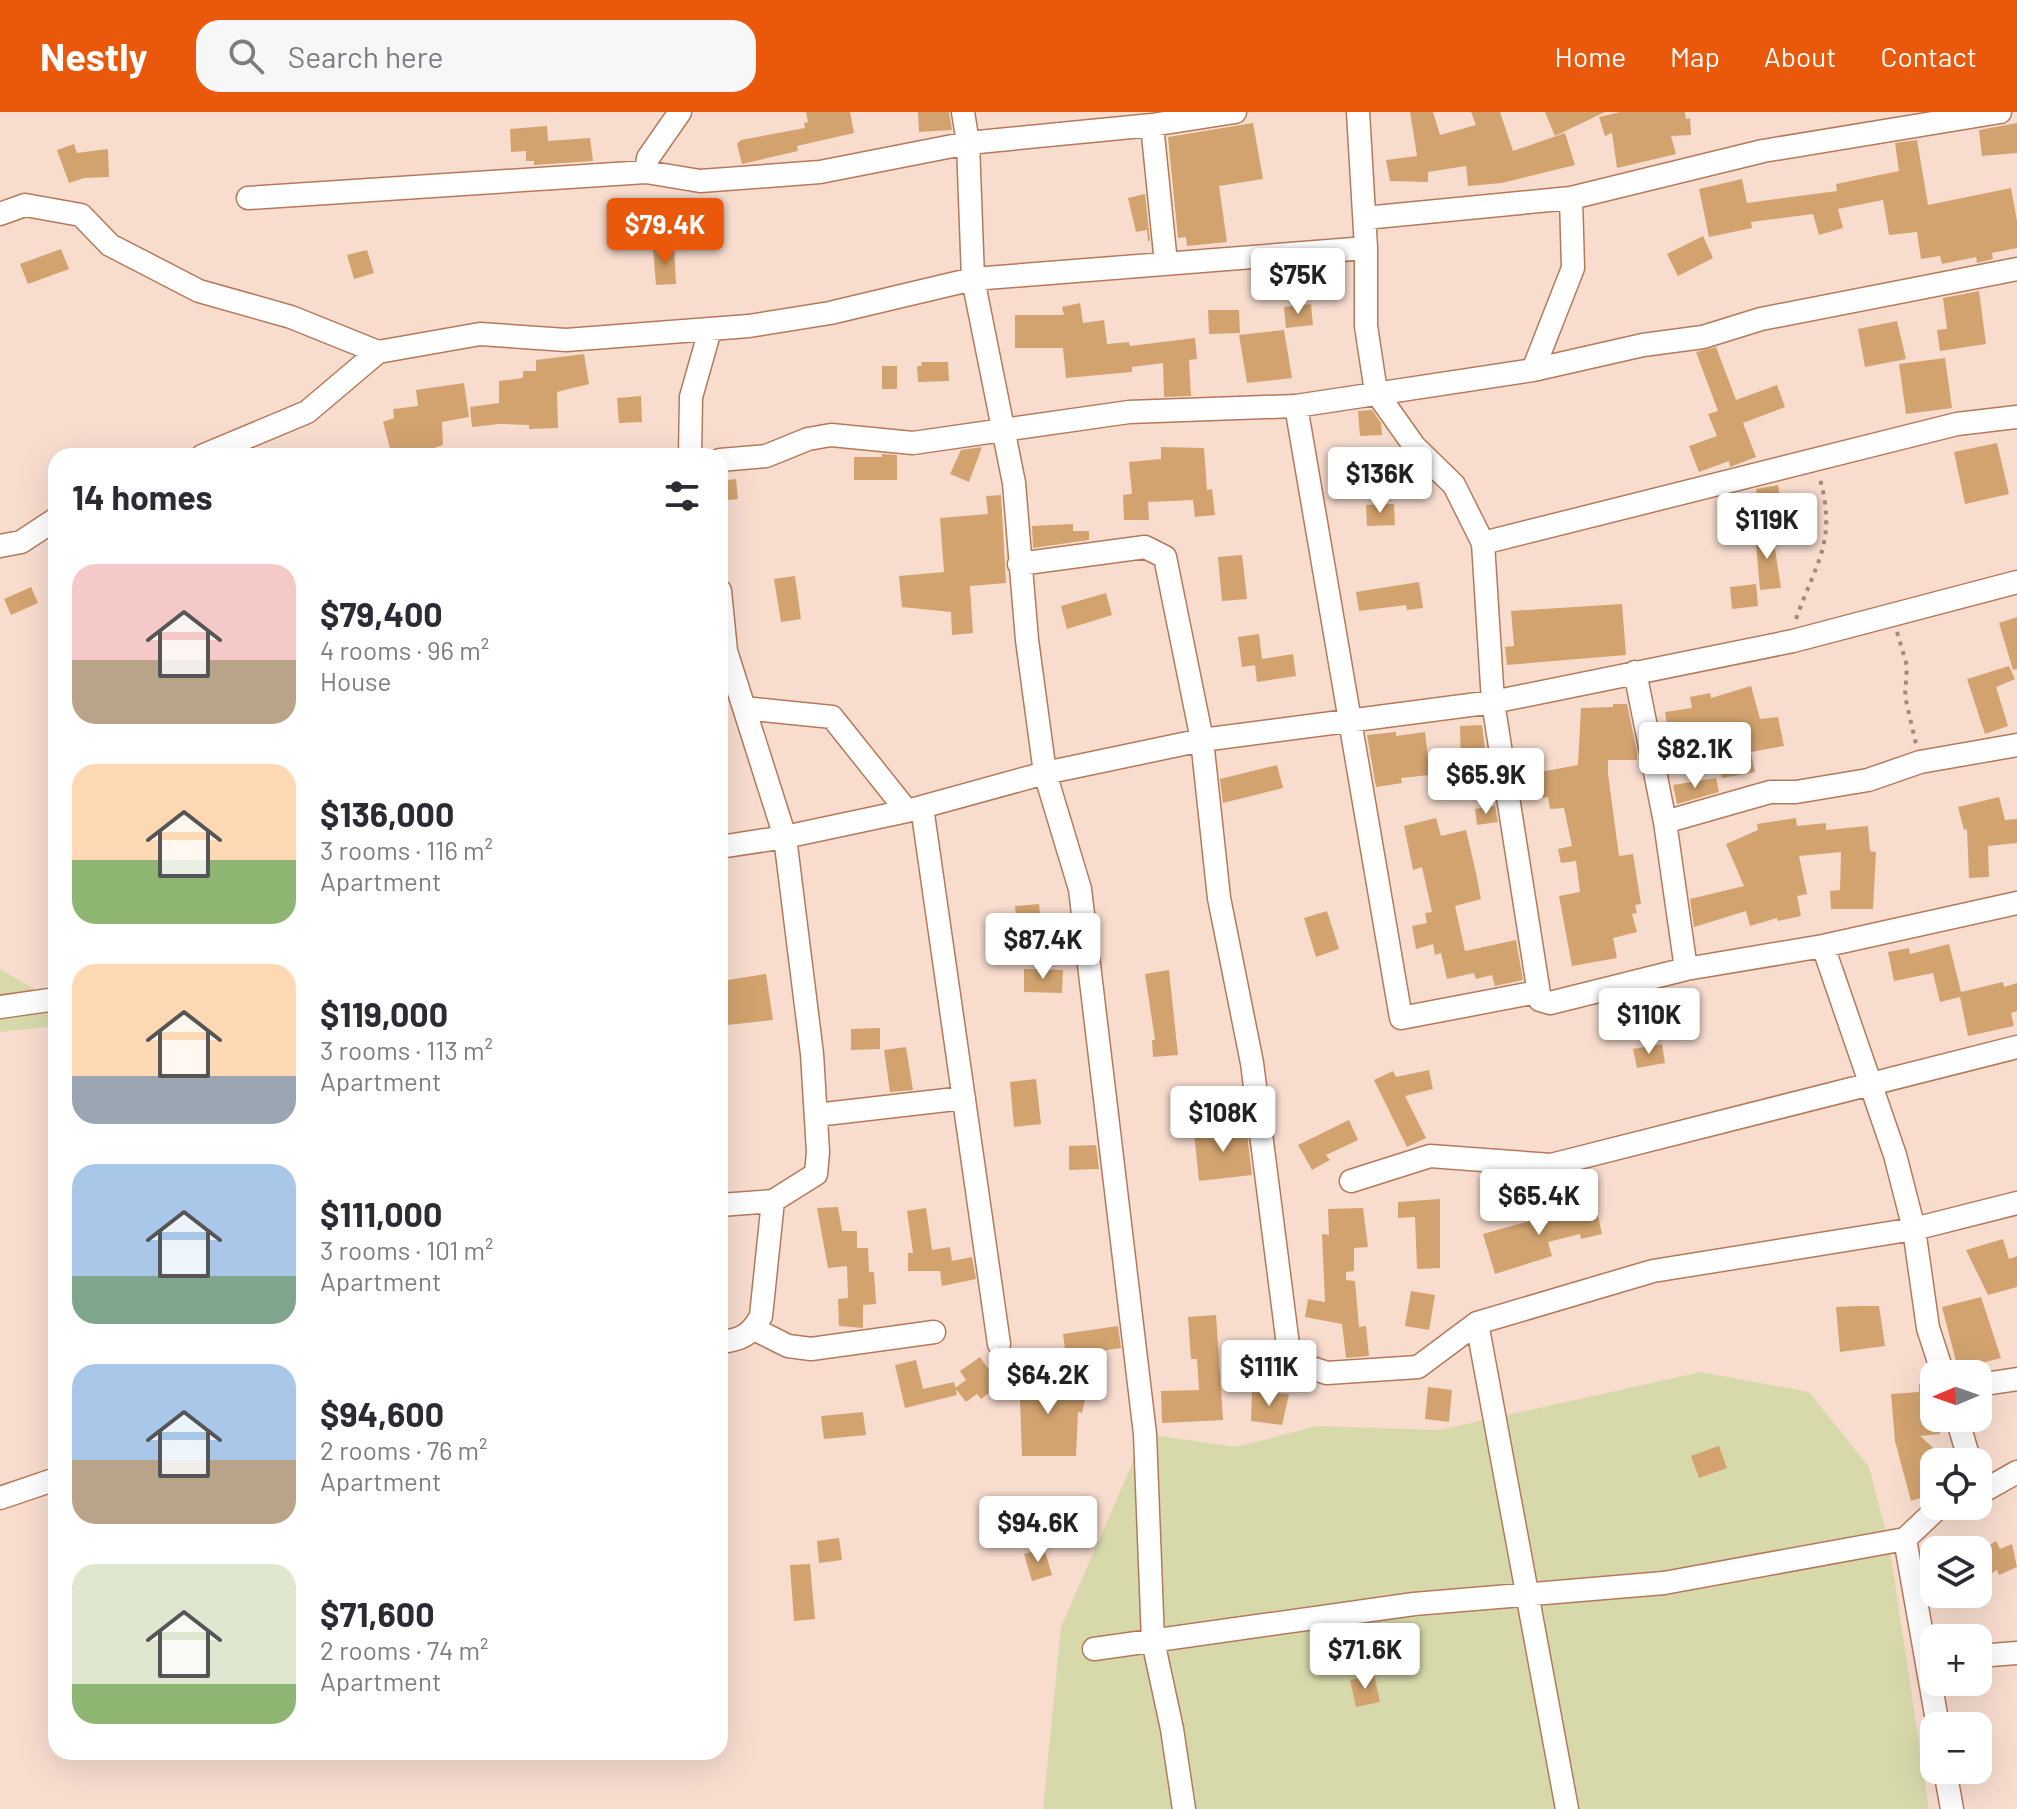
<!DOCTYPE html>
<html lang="en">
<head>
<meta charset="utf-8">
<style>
	body { margin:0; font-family:Barlow,sans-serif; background:#f7f7f7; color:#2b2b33; height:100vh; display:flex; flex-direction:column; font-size:30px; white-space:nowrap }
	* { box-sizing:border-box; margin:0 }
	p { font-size:26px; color:#7c7c81 }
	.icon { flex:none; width:44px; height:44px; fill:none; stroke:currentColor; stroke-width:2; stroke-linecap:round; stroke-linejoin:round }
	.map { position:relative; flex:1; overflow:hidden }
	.panel { position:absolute; left:48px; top:336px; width:680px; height:1312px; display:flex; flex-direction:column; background:#fff; border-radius:24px; box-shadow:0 8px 32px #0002 }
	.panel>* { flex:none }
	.needle { width:52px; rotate:268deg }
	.buttons { position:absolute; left:1920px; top:1248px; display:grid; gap:16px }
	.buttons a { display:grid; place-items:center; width:72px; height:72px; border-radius:16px; background:#fff; box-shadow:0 8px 32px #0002; font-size:40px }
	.price { position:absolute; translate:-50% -68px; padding:0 18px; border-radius:8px; background:#fff; color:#222; font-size:26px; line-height:52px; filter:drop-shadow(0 2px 4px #0008) }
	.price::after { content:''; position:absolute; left:50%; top:48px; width:24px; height:18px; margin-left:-12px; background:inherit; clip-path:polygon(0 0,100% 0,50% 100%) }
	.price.current { background:#ea580c; color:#fff }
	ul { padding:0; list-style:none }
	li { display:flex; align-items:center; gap:24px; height:200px; padding:0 24px }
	li span { display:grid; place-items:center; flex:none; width:224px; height:160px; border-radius:24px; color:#555 }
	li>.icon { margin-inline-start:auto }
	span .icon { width:96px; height:96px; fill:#fffc; stroke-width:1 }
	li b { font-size:34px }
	h2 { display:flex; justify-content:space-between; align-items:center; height:96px; padding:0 24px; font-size:34px }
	header { display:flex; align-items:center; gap:48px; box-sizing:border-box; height:112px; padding:0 40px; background:#ea580c; color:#fff }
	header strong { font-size:38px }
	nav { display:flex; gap:44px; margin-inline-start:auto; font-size:28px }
	.search { width:560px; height:72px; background:#f7f7f7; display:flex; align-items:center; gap:20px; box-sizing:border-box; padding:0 28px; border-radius:24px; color:#7c7c81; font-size:30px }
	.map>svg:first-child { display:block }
	.green { fill:#d8d9ab }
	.building { fill:#d2a36f }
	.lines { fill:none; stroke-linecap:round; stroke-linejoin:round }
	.minor-casing { stroke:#b57959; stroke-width:25 }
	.path { stroke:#a48a7d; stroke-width:4; stroke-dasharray:4 6; stroke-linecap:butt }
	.minor { stroke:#fff; stroke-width:22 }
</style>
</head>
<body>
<header>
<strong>Nestly</strong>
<div class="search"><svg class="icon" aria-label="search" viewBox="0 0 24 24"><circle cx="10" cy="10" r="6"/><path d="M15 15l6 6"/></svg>Search here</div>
<nav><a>Home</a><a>Map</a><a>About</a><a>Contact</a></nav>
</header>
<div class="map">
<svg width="2017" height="1697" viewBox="0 0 2017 1697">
	<rect width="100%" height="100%" fill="#f8ddcf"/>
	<path class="green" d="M0,857L56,890V914L0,920Z
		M1701,1260L1809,1280L1869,1355L1889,1431L1929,1697H1043L1061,1515L1145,1322L1236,1335L1317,1314L1439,1318Z"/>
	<path class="building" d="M806,0H850L854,21L797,34L798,39L742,52L737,32L741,28L805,16L804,11L808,10Z
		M918,0H949L952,18L919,20Z
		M1410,0H1433L1440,23L1476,13L1471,0H1500L1513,39L1565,21L1575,53L1502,71L1468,74L1466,54L1428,60V70L1390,69L1386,48L1417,44Z
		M1545,0H1605L1555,24Z
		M1620,0H1685L1686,7L1690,6L1691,23L1671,24L1676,42L1617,56L1612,21L1605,24L1599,5Z
		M1253,11L1263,67L1219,74L1227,130L1187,134L1186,125L1178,126L1168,25Z
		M2017,11V41L1982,44L1979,18Z
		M547,14L548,29L590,26L593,49L534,53V49H526V39L511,40L510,17Z
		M1917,28L1928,93L2011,76L2017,109V136L1992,141L1993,147L1977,151L1976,145L1942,152L1940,144L1921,147L1917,120L1889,123L1883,88L1838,97L1843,116L1819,123L1813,102L1751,110L1752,116L1709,125L1699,77L1742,67L1747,91L1837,79L1836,72L1899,59L1895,31Z
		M74,32L77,41L108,37L109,65L84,66L69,71L57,38Z
		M1145,82L1150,129H1148L1147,118L1136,120L1128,86Z
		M1703,124L1713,146L1678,164L1667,142Z
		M674,135L676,172L656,173L653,136Z
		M61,137L69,157L28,172L20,152Z
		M367,138L374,161L354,167L347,143Z
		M1979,179L1986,232L1940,239L1937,218L1947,217L1943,186Z
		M1080,191L1083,211L1104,208L1107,232L1129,230L1130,234L1195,226L1197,247L1189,248L1191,284L1164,285L1163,251L1132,255V260L1066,266L1063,236H1015V203H1064L1062,195Z
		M1311,192L1313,213L1286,216L1284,195Z
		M1208,198H1239L1240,221L1209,222Z
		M1897,209L1906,247L1865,255L1858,217Z
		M1284,218L1292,266L1247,271L1239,223Z
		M1716,235L1736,288L1777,273L1785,295L1743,311L1756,345L1730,355L1729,349L1699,360L1689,334L1717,324L1708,302L1718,299L1696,240Z
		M584,242L589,272L557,280L558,316L529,317V313L499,312L472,315L470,295L499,291V269L523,266V259H536V248Z
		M1945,246L1952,296L1906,302L1899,252Z
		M921,250H948L949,269L918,270L917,254H922Z
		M882,254H897V277H882Z
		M464,271L469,305L442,310L443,333L411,344H392L383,310L394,306L393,297L418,294L416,278Z
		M641,284L642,310L619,311L617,286Z
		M1372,298L1381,311L1382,323L1360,324L1358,299Z
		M1997,331L2009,382L1965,392L1954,340Z
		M982,335L969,370L950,362L961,338Z
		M1161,335L1204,336L1207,378L1212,377L1215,403L1195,405L1193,388L1148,390L1149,408H1124L1123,383L1132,382L1129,350L1161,347Z
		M882,342L897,343V368H854V345H882Z
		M736,367L738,387L720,389V369Z
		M1778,373L1784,407L1759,412L1756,377Z
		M1001,383L1006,471L970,474L973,521L952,523L951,500L902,495L899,464L944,460L940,406L988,402L986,384Z
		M1394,392L1395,413L1367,414L1366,393Z
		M1073,412V419H1089V428L1033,436L1032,414Z
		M1772,418L1781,476L1760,478L1755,420Z
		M1242,443L1247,487L1222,489L1218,445Z
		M795,464L801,507L781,510L774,467Z
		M1419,470L1423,496L1407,498L1406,493L1359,499L1356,480Z
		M1756,472L1758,494L1732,497L1730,475Z
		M31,475L38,491L11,503L4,487Z
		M1106,481L1112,503L1067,517L1061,494Z
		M1622,492L1626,543L1507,553L1505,535L1514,534L1511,499Z
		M2017,505V557L2013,558L1999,511Z
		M1259,522L1262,547L1293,542L1296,564L1257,570L1255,553L1242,555L1238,525Z
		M2009,554L2015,567L1996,575L2008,614L1985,622L1967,567Z
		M1751,574L1760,607L1778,605L1784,634L1751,640L1755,660L1722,666L1716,633L1671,639L1665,600L1692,596L1690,585L1710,581L1711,586Z
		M1613,592H1627L1637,640V648H1608V662L1619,744L1633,742L1641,792L1635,793L1637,801L1632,802L1637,820L1613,826L1617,846L1572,854L1559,784L1580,780L1576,749L1561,751L1558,737L1572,734L1564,696L1550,697L1548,685L1543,686L1540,660L1578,653L1581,596L1613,595Z
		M1482,613L1487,653L1461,654L1460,614Z
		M1396,620V624L1425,620L1430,663L1401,666L1402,671L1376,675L1367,623Z
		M1277,653L1283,676L1223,691L1220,667Z
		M1716,666L1719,680L1677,692L1673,673Z
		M1999,685L2005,708L2017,707V731L1988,734L1989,765L1969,766L1967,717L1964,718L1958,695Z
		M1495,694L1498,710L1477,713L1475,697Z
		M1436,706L1441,724L1466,718L1476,761L1481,787L1455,794L1465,839L1516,828L1523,868L1495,874L1492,863L1476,867L1474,861L1447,867L1441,841L1435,843L1433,832L1416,837L1412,814L1427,811L1425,801L1432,800L1422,755L1413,758L1404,714Z
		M1796,706L1797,714L1826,711V718L1868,714L1870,739L1876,740L1873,797H1831L1830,779L1840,778L1841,740L1799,744L1807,782L1797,784L1801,804L1778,809L1777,806L1750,814L1746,799L1694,815L1690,787L1744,774L1726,732L1758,718L1757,712Z
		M1039,792L1042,819L1018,822L1015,794Z
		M1327,799L1339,837L1316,845L1304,806Z
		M1949,832L1961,880L2003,870L2004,875L2017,871V899L2011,901L2014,914L1968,924L1960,885L1940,890L1933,861L1894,869L1888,840L1909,836L1910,842Z
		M1024,857L1063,858L1062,881L1024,880Z
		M1169,858L1178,943L1153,945L1152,928H1155L1145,862Z
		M766,862L773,908L727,913L721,869Z
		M880,916V937L851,938V917Z
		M1662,932L1665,951L1637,956L1633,937Z
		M906,935L913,978L890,980L884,938Z
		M1429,958L1433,977L1405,984L1426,1026L1407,1035L1374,968L1393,959L1396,965Z
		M1036,967L1041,1012L1014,1015L1010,970Z
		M1349,1008L1358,1028L1326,1043L1330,1048L1312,1058L1298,1033Z
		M1246,1014L1252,1063L1199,1069L1194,1020Z
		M1096,1033L1099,1057L1069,1058V1034Z
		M1440,1087V1156L1417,1157L1415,1105L1398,1106V1090Z
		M1595,1091L1602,1122L1581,1127L1580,1122L1548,1130L1552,1144L1495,1162L1483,1122Z
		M838,1095L842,1119H857V1136H868L869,1160H874L876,1192L863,1193V1216L839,1214L838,1187L848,1186L847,1154L828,1156L817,1096Z
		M926,1096L932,1138L950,1135L952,1149L972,1145L976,1167L942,1174L940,1159H908V1141H913L907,1099Z
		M1363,1096L1368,1135L1354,1136V1159L1346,1160V1168L1355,1169L1359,1215L1366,1214L1369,1244L1346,1246L1342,1212L1305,1205L1308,1187L1325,1190L1322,1122L1329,1123L1328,1097Z
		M2003,1127L2009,1147L2017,1144V1175L1988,1183L1966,1138Z
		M1411,1179L1435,1183L1429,1218L1405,1214Z
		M1981,1185L2001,1246L1958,1257L1942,1195Z
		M1858,1194H1879L1885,1234L1840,1240L1836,1195Z
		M1216,1203L1223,1308L1162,1311L1161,1279L1199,1278L1197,1247H1191L1188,1205Z
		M1118,1214L1121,1236L1066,1244L1063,1222Z
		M980,1245L1000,1273L981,1287L977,1282L966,1290L955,1276L966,1268L960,1259Z
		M916,1248L923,1277L954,1270L957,1283L905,1296L895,1253Z
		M1015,1264L1056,1267V1271L1087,1278L1082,1301L1078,1300L1076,1344H1022L1020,1288H1014Z
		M1919,1272L1934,1273V1306H1939L1940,1322L1920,1324L1949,1350H1922L1933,1382L1911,1389L1895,1329L1891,1282L1919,1280Z
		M1428,1275L1452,1278L1449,1310L1425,1307Z
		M1252,1280L1289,1282L1282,1313L1251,1309Z
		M863,1300L866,1323L824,1327L821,1304Z
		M1719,1334L1727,1356L1699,1366L1691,1344Z
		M839,1426L842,1448L819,1451L817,1429Z
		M1996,1429L2000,1437L2012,1432L2017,1455L1999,1463L1997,1458L1978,1470V1440Z
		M1044,1436L1052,1463L1032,1469L1024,1442Z
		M810,1452L815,1507L794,1509L790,1453Z
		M1374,1563L1380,1590L1356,1595L1350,1568Z"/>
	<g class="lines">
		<g class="minor-casing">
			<path id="minor" d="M963,0L968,31L973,167L1014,371L1027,528L1045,661L1080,777L1145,1322L1153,1529L1172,1617L1184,1697
				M1358,0L1366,136V214L1376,280L1415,335L1454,373L1483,431
				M1152,13L1166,151
				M646,60L648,46L680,0
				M248,86L646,60L700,69L820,60L968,31L1152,13L1235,0
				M0,102L25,93L81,103L110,133L199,179L291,205L378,240
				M1365,106L1571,86L1763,39L2000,0
				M1533,258L1573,156L1571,86
				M1296,294L1401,906L1537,880
				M2017,305L1957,312L1483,431L1493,590L1540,888L1550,891L1686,857L1823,834L2017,791
				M202,344L307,300L378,240L480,222L566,228L749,214L830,201L973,167L1366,136
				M690,344L691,285L710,218
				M720,348L766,344L808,327L831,323L913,331L1129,300L1296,294L1533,258L1643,233L1703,225L1761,207L2017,157
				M0,434L21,430L56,407
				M1019,452L1145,435L1165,445L1202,628L1219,786L1252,951L1290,1249L1327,1261L1418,1255L1477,1211
				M720,479L726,539L785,725L907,699
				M1635,560L1665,710L1686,857
				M744,596L832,605L907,699L1045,661L1202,628L1493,590L1793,529L2017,470
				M922,695L999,1232
				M1665,710L1770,680H1796L1868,668L1920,650L2017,633
				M720,735L785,725L812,942L818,1040L816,1062L773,1089L761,1204C751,1223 741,1228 720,1230
				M1823,834L1895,1043L1914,1117L1928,1216L1943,1262
				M0,895L56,887
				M816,1003L964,986
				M1351,1069L1430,1044L1551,1053L2017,935
				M720,1093L773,1089
				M754,1217L788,1234L811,1237L934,1220
				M1978,1273L2017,1267
				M1957,1306L1970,1350
				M1978,1382L2017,1360
				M0,1386L56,1367
				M1905,1427L1938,1614
				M1094,1537L1414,1492L1664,1471L1905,1427L1940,1394
				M1978,1544L2017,1541
				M1945,1658L1952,1697
				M1567,1697L1477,1211L1653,1159L1914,1117L2017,1091"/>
		</g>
		<path class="path" d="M1796,507C1816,450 1837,430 1820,367
			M1897,520L1907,554L1905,584L1916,632"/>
		<use href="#minor" class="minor"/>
	</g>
</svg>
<div class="buttons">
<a><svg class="needle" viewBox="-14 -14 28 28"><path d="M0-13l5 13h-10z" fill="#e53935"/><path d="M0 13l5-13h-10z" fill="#7c7c81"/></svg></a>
<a><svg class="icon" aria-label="locate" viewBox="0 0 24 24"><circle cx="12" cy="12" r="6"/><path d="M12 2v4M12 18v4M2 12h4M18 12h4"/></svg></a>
<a><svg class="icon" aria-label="layers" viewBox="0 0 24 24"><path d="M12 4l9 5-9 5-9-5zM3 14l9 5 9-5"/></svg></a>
<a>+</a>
<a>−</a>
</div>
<b class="price current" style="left:665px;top:154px">$79.4K</b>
<b class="price" style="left:1298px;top:204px">$75K</b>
<b class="price" style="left:1380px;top:403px">$136K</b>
<b class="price" style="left:1767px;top:449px">$119K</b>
<b class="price" style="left:1695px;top:678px">$82.1K</b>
<b class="price" style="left:1486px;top:704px">$65.9K</b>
<b class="price" style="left:1043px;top:869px">$87.4K</b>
<b class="price" style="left:1649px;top:944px">$110K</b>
<b class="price" style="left:1223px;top:1042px">$108K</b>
<b class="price" style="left:1539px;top:1125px">$65.4K</b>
<b class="price" style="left:1269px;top:1296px">$111K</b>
<b class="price" style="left:1048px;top:1304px">$64.2K</b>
<b class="price" style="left:1038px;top:1452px">$94.6K</b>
<b class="price" style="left:1365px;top:1579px">$71.6K</b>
<section class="panel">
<h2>14 homes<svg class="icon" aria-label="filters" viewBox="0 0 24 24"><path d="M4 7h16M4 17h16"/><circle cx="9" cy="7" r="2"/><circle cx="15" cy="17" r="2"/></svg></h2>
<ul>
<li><span style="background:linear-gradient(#f6c9c9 60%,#b9a48a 0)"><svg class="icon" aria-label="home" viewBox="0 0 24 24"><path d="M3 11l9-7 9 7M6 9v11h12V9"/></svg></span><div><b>$79,400</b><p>4 rooms · 96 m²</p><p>House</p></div></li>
<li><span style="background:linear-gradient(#ffd9b3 60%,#8fb573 0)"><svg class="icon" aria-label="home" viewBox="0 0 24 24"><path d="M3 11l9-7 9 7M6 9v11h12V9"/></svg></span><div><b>$136,000</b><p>3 rooms · 116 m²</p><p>Apartment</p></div></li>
<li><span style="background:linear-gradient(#ffd9b3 70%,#9aa5b1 0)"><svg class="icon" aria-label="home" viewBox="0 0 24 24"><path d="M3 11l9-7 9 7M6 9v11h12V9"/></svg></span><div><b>$119,000</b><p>3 rooms · 113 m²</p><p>Apartment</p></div></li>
<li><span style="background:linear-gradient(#a9c7e8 70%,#7fa58c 0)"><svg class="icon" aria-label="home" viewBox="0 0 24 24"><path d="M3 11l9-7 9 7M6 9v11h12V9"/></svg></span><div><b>$111,000</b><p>3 rooms · 101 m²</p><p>Apartment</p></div></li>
<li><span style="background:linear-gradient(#a9c7e8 60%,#b9a48a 0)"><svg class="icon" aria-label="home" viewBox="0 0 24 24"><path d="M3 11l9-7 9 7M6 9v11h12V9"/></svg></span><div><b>$94,600</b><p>2 rooms · 76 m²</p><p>Apartment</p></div></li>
<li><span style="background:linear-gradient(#dfe7d0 75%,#8fb573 0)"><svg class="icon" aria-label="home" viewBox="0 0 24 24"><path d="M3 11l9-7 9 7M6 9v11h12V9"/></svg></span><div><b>$71,600</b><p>2 rooms · 74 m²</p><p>Apartment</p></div></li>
</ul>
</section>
</div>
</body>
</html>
